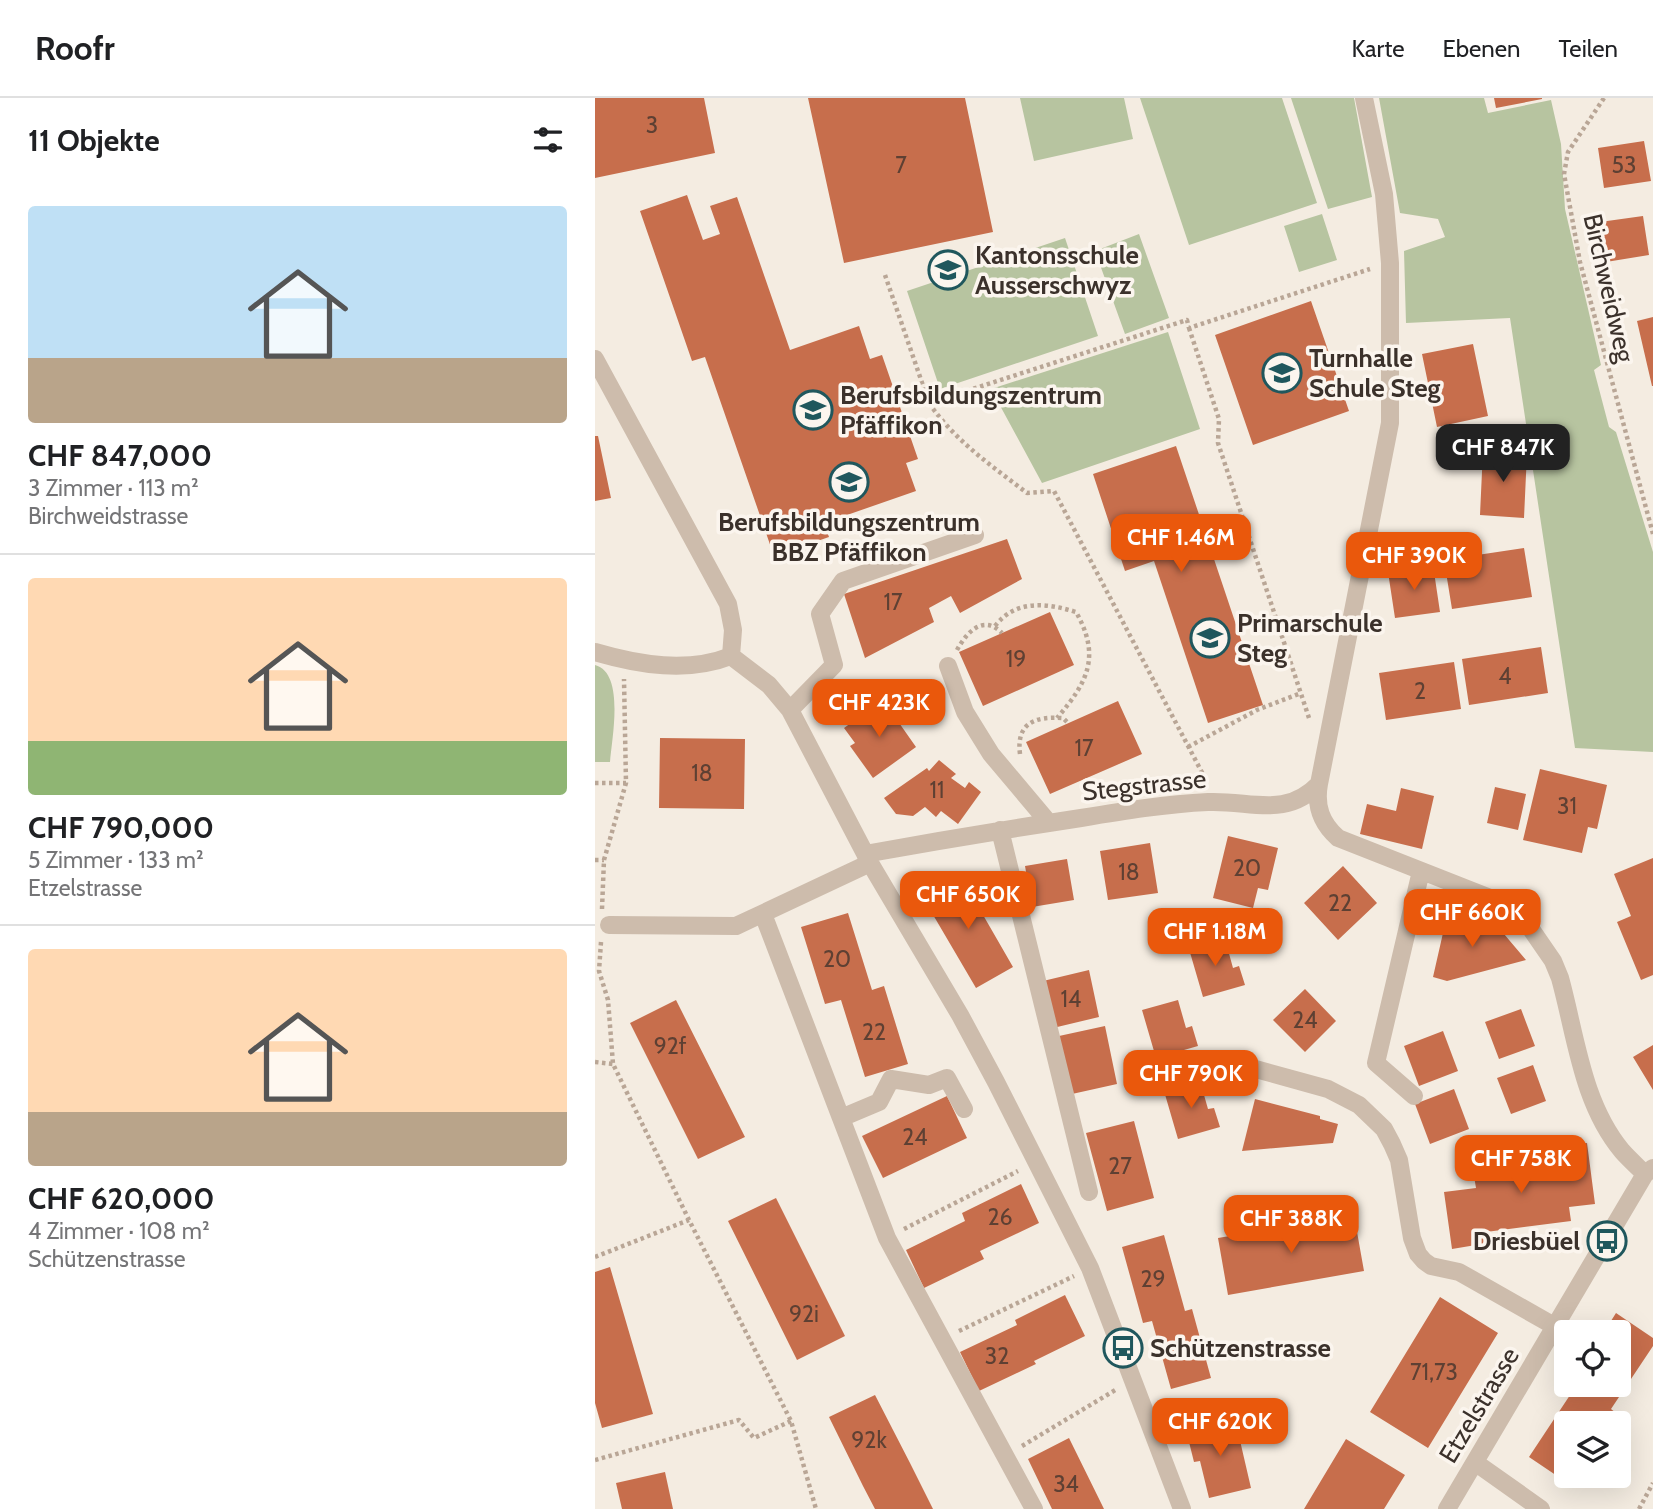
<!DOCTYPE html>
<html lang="de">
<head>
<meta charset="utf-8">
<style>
	body { margin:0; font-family:Cabin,sans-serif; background:#f6f6f6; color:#202124; height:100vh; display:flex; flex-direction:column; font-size:26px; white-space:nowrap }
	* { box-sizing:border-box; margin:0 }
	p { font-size:23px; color:#757577 }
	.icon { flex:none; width:38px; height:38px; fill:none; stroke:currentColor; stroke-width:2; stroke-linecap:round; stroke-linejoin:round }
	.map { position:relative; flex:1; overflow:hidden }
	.panel { display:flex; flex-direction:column; background:#fff; width:595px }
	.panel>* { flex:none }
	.fabs { position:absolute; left:959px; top:1222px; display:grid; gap:14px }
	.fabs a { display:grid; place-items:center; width:77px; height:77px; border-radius:7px; background:#fff; box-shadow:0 7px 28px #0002; font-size:35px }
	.price { position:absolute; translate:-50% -60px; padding:0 16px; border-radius:14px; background:#ea580c; color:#fff; font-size:23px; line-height:46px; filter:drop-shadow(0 2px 4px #0008) }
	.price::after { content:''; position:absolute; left:50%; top:42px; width:21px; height:16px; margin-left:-10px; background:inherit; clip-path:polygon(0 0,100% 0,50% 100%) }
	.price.active { background:#222; color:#fff }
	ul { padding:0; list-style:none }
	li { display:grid; align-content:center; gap:14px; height:371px; padding:0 28px }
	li+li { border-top:2px solid #e0e0e0 }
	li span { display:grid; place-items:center; height:217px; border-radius:7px; color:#555 }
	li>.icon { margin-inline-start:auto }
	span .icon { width:126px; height:126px; fill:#fffc; stroke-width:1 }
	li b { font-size:30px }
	h2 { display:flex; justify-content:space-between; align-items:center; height:84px; padding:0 28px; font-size:30px }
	header { display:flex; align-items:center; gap:42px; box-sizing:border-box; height:98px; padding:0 35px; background:#fff; border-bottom:2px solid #e0e0e0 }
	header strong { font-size:33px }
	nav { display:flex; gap:38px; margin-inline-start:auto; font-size:24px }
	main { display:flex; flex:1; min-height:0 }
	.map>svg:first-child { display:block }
	.green { fill:#b7c4a0 }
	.building { fill:#c76e4c }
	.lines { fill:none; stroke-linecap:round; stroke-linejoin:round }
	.path { stroke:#b9a696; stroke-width:4.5; stroke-dasharray:3.5 3.5; stroke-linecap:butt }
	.minor { stroke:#cdbcac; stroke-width:18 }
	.labels { text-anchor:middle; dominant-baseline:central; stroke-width:7; stroke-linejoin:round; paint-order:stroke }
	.number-label { font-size:23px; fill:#5e4033 }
	.poi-label { font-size:26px; font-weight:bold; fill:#3b312b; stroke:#fbf5ee; text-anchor:start }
	.street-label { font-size:26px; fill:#3b312b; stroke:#fbf5ee }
</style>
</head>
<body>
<header>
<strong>Roofr</strong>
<nav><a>Karte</a><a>Ebenen</a><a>Teilen</a></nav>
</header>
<main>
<section class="panel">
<h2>11 Objekte<svg class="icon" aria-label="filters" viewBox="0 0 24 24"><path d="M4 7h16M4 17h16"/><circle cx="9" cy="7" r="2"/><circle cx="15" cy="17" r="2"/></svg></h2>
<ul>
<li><span style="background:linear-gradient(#bfe0f5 70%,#b9a48a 0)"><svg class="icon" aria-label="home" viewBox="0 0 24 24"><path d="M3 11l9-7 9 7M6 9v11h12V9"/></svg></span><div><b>CHF 847,000</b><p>3 Zimmer · 113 m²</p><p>Birchweidstrasse</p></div></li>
<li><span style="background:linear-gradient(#ffd9b3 75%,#8fb573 0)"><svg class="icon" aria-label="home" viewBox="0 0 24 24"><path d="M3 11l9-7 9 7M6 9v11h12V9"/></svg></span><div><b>CHF 790,000</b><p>5 Zimmer · 133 m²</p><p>Etzelstrasse</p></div></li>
<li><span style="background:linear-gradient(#ffd9b3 75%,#b9a48a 0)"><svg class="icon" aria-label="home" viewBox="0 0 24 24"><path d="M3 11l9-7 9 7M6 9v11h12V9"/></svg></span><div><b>CHF 620,000</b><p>4 Zimmer · 108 m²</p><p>Schützenstrasse</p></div></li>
</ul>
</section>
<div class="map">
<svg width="1058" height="1411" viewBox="0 0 1058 1411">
	<rect width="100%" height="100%" fill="#f4ece1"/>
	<path class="green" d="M425,0H529L538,41L439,63Z
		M545,0H687L722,105L594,147Z
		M696,0H759L777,99L733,111Z
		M784,0H889L893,15L956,2L966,46L970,111L1006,267L999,272L1014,329L1021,334L1058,454V654L980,650L915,220L811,225L809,153L850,139L843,121L805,115Z
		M727,116L742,162L704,174L689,128Z
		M544,136L574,220L530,236L500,153Z
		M470,140L503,238L345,291L312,193Z
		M573,234L605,331L447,385L396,291Z
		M0,567C30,575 17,639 15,664H0Z"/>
	<path class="building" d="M0,0H109L120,55L0,80Z
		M213,0H370L398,134L249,165Z
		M899,0H947V1L901,10Z
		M1049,43L1056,83L1009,90L1003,50Z
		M92,97L108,142L125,136L115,108L142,99L195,252L264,228L275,261L287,257L323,361L311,365L321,393L229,425L234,439L179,458L110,259L97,263L45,113Z
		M1048,118L1054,157L1011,164L1005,124Z
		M716,203L754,313L658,347L620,237Z
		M1058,219V288H1057L1042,223Z
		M878,246L893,318L842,329L827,256Z
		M0,338H3L16,400L0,403Z
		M581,348L668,607L613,625L559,463L530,473L498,376Z
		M888,352L932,355L929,420L885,417Z
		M412,441L427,481L365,515L356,498L334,510L339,524L270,560L249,496Z
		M929,450L937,499L857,511L849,462Z
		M838,467L845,514L800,520L793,474Z
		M455,514L479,567L388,608L364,554Z
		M946,549L953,595L874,607L867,561Z
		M859,564L866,611L791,622L784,575Z
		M288,602L321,649L278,680L255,648L260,645L249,630Z
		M523,603L547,656L455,696L431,644Z
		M65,640L150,641L149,711L64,710Z
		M344,662L361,676L356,680L370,690L374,684L386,694L363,726L346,713L341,719L330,709L318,718L301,716L289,700L332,670L334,673Z
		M945,671L1012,687L1002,731L993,729L987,755L928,742Z
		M900,689L931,696L923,732L892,725Z
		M806,690L839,698L827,751L765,736L772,706L801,713Z
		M633,738L683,750L673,792L663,790L658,810L618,800Z
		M555,745L563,795L513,802L505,753Z
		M1058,760V877L1046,882L1022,824L1036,818L1019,776Z
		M472,761L479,802L437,809L430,768Z
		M748,768L782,805L743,842L709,805Z
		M365,777L418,869L381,890L327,798Z
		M853,813L887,823L909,836L931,862L852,883L838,879Z
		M253,815L277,892L289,888L313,966L270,979L246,902L230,906L206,829Z
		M630,841L638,870L644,868L650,887L608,899L594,851Z
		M494,872L504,919L458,930L448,883Z
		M710,891L741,923L710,954L678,922Z
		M81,902L150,1039L103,1061L35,925Z
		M583,902L591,930L597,928L603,948L561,960L547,912Z
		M926,911L940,948L904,961L890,924Z
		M510,928L522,986L477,996L464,938Z
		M848,933L863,973L824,988L809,948Z
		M1058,947V992L1038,959Z
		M938,967L951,1003L916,1016L902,980Z
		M605,983L613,1011L619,1010L625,1029L583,1041L569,993Z
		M859,991L874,1031L835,1046L820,1006Z
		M352,998L372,1040L288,1080L267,1038Z
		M660,1001L725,1018V1021L743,1026L738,1045L647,1053Z
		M539,1023L559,1100L512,1113L491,1035Z
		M992,1045L1000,1106L974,1109L976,1123L891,1134L893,1145L857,1151L849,1094L881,1090L878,1072L950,1062L948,1050Z
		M426,1086L444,1125L385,1153L389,1161L329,1190L311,1152L370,1123L367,1115Z
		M181,1100L250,1238L202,1262L133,1123Z
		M759,1117L769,1173L633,1197L623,1140Z
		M569,1137L590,1213L597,1211L616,1280L576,1291L557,1223L548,1225L527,1149Z
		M15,1169L58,1316L7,1330L0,1305V1174Z
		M470,1197L490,1238L439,1263L441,1266L384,1293L365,1254L422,1227L420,1222Z
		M845,1199L903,1235L833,1350L775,1314Z
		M1021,1215L1058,1240V1248L1016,1311L1021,1315L1014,1325H971V1377H980L974,1386L934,1359L981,1288L978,1286H1024V1234H1009Z
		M280,1297L315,1365L338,1411H280L268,1388L234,1319Z
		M640,1321L656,1390L614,1400L605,1363L599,1364L591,1332Z
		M474,1340L509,1411H457L433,1361Z
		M751,1341L810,1377L789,1411H709Z
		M70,1374L78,1411H27L21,1385Z"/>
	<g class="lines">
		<path class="path" d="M1009,0L973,54L969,76L985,164L1058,436
			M290,177L334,305L592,222L594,230L775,171
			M594,230L624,321L623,345L715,623
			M334,305C360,343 397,368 432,395L459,393L612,684
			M400,528C421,501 452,505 481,514C506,558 493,584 462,620
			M362,552C372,534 388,516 407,535
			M593,649L662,612L706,595
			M425,656C421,625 440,618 468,620L473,625
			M0,685H31
			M0,762H9
			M7,811L9,762L31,685L29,581
			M6,844L4,873L13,902L18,966L94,1122L196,1323L221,1411
			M0,964L18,966
			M309,1131L423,1073
			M0,1159L94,1122
			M364,1233L479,1178
			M427,1348L522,1291
			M0,1362L144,1322L159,1340L196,1323
			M1044,1411L1058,1385"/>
		<path class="minor" d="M0,261L133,506L138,532L136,558
			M0,554C44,567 93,575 136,558
			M136,558L174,587L195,612L275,765L365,917L401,984L495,1170L587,1411
			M353,568L370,614L396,656L454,725
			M195,612L239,567L225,516L248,483L380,437
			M724,686L795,325V165L789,96L769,0
			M405,732L494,1094
			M270,756C342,743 414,731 486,720C528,713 570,706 613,704C656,702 690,721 724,686C720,708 726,725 743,740L903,803L936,831L958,863L965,880C981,938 987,1005 1027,1053C1034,1061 1043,1069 1050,1076
			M168,816L246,1020L284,1004L296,981L334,987L352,980L369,1011
			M14,827L141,828L275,765
			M628,962L733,991L764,1007L789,1031L797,1046L804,1062L817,1140L823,1156L829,1163L836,1168L864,1174L961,1229
			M819,998L781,965L826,773
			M246,1020L292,1140L439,1411
			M881,1365L946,1411
			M852,1411L1050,1076L1058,1070"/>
	</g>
	<defs>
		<g id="school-ring" transform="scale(2.0125)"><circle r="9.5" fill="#fbf5ee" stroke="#20575d" stroke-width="1.5"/><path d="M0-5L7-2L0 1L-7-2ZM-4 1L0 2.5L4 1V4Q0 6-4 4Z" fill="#20575d"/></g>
		<g id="bus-ring" transform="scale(2.0125)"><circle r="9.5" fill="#fbf5ee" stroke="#20575d" stroke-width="1.5"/><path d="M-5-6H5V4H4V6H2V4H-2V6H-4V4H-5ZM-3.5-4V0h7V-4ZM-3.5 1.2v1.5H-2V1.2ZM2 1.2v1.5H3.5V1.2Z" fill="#20575d"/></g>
	</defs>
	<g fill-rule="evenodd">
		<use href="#school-ring" x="353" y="172"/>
		<use href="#school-ring" x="687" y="275"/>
		<use href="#school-ring" x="218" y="312"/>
		<use href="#school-ring" x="254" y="384"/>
		<use href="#school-ring" x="615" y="540"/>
		<use href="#bus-ring" x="1012" y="1143"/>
		<use href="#bus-ring" x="528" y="1250"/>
	</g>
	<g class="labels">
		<g class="number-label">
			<text x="57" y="27">3</text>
			<text x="306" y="67">7</text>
			<text x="1029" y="67">53</text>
			<text x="298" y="504">17</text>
			<text x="421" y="561">19</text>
			<text x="910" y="578">4</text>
			<text x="825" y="593">2</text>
			<text x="489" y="650">17</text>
			<text x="107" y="675">18</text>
			<text x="342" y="692">11</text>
			<text x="972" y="708">31</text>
			<text x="652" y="770">20</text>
			<text x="534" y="774">18</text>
			<text x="745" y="805">22</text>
			<text x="242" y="861">20</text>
			<text x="476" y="901">14</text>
			<text x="710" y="922">24</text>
			<text x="279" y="934">22</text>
			<text x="75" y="948">92f</text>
			<text x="320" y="1039">24</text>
			<text x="525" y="1068">27</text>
			<text x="405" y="1119">26</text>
			<text x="558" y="1181">29</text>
			<text x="209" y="1216">92i</text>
			<text x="402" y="1258">32</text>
			<text x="839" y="1274">71,73</text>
			<text x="274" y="1342">92k</text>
			<text x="471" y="1386">34</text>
		</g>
		<g class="poi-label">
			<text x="380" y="157">Kantonsschule<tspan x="380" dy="30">Ausserschwyz</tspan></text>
			<text x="714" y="260">Turnhalle<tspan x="714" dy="30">Schule Steg</tspan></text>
			<text x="245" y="297">Berufsbildungszentrum<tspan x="245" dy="30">Pfäffikon</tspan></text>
			<text x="254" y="424" text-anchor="middle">Berufsbildungszentrum<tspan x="254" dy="30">BBZ Pfäffikon</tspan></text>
			<text x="642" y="525">Primarschule<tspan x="642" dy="30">Steg</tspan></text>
			<text x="985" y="1143" text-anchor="end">Driesbüel</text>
			<text x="555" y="1250">Schützenstrasse</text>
		</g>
		<g class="street-label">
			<text transform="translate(1014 190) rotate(77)">Birchweidweg</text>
			<text transform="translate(549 687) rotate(-6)">Stegstrasse</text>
			<text transform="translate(884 1307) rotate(-59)">Etzelstrasse</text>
		</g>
	</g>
</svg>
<div class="fabs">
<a><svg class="icon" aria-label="locate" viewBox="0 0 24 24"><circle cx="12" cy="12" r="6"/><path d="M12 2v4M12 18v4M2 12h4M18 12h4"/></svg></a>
<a><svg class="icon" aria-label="layers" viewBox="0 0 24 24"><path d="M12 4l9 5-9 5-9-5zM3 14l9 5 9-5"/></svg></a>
</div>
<b class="price active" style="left:908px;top:386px">CHF 847K</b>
<b class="price" style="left:586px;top:476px">CHF 1.46M</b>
<b class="price" style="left:819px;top:494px">CHF 390K</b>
<b class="price" style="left:284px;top:641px">CHF 423K</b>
<b class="price" style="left:373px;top:833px">CHF 650K</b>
<b class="price" style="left:877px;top:851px">CHF 660K</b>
<b class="price" style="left:620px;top:870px">CHF 1.18M</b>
<b class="price" style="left:596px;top:1012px">CHF 790K</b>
<b class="price" style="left:926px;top:1097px">CHF 758K</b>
<b class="price" style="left:696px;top:1157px">CHF 388K</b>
<b class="price" style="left:625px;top:1360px">CHF 620K</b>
</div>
</main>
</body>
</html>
